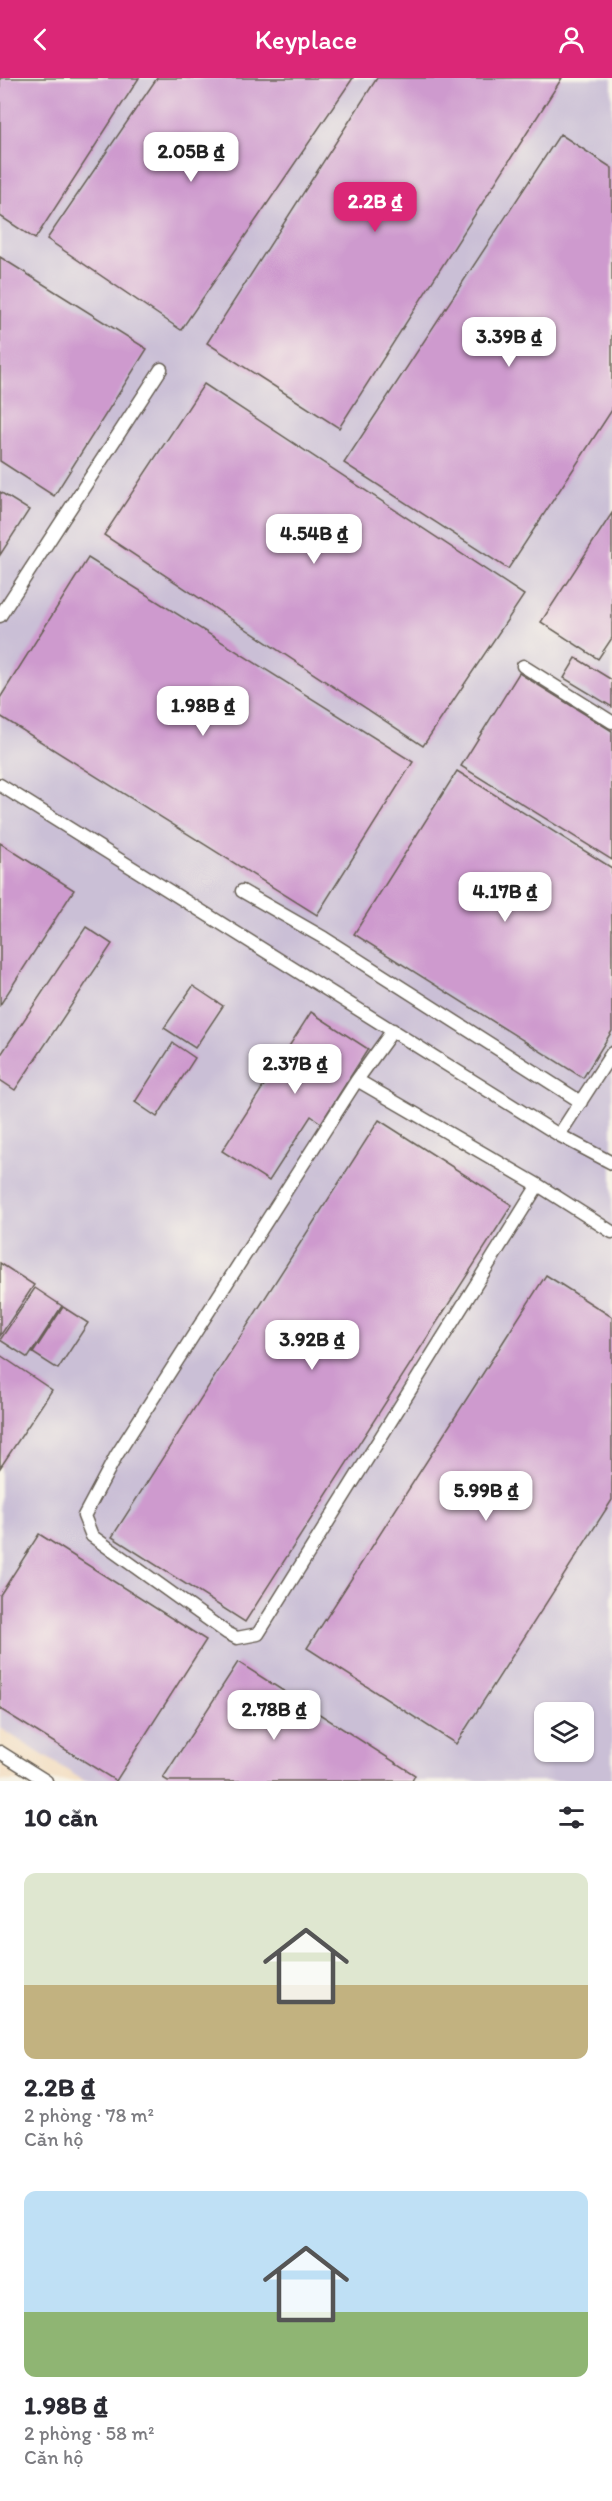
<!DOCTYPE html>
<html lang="vi">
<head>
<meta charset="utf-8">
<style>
	body { margin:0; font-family:Itim,sans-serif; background:#f7f7f7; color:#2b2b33; height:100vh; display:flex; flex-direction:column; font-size:22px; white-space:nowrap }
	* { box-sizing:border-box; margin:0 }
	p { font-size:20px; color:#7c7c81 }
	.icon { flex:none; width:33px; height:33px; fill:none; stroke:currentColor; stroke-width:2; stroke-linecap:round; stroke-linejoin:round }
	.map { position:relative; height:1703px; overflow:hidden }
	.side { display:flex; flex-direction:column; background:#fff; flex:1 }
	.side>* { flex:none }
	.controls { position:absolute; left:534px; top:1624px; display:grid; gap:12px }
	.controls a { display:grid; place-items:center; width:60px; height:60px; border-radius:12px; background:#fff; box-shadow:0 2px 4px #0004; font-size:30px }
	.price { position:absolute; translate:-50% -51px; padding:0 14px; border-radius:12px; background:#fff; color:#222; font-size:20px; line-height:39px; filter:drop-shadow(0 2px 3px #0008) }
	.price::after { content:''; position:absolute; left:50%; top:36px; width:18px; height:14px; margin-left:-9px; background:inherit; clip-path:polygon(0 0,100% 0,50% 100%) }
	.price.current { background:#db2777; color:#fff }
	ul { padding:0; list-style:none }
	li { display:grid; align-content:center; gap:12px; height:318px; padding:0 24px }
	li span { display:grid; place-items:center; height:186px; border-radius:12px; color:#555 }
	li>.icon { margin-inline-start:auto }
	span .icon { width:108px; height:108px; fill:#fffc; stroke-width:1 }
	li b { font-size:26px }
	h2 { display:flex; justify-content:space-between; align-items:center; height:72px; padding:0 24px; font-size:26px }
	header { display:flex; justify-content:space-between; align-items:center; height:78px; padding:0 24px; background:#db2777; color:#fff; font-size:27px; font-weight:600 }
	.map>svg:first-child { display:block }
	.industrial { fill:#cabfd6; fill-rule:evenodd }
	.building { fill:#ce9ace }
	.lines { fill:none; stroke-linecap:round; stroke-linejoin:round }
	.lane-casing { stroke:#675f55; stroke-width:15 }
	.lane { stroke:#fff; stroke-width:12 }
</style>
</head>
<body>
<header><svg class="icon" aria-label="back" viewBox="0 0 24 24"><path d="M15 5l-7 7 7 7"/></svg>Keyplace<svg class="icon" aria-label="person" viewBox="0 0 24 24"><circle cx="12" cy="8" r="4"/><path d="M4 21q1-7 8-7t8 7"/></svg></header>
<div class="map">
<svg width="612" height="1703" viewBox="0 0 612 1703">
	<rect width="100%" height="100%" fill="#f7f3e8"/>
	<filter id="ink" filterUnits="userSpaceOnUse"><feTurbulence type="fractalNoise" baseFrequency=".0167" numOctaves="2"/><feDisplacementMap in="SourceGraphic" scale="12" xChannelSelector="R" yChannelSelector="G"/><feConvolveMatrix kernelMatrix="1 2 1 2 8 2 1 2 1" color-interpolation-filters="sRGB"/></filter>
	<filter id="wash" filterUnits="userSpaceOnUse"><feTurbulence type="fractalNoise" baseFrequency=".008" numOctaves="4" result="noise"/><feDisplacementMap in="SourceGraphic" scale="24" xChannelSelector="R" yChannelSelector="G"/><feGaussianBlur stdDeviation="1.35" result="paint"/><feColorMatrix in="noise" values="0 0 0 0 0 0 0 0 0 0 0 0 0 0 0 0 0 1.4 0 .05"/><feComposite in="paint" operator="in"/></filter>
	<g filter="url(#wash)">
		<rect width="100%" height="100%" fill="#f3dcbe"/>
		<path class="industrial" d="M0,0H612V1703H84L0,1650ZM544,1635H584V1674H544Z"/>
		<g id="blocks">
			<path class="building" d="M0,0H139L35,161L0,138Z
				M157,0H353L181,252L47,161Z
				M377,0H562L339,350L207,265Z
				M560,56L612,90V332L508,491L344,385Z
				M0,179L147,271L54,418L0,383Z
				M204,306L524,517L423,668L104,457Z
				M0,414L29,432L0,477Z
				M612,435V560L598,581L541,544Z
				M88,480L413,684L317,837L0,638V620Z
				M576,580L612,602V629L564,600Z
				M519,595L612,653V782L461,688Z
				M457,693L612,790V953L583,1000L354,856Z
				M0,765L74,812L0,927Z
				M86,849L112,866L15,1012L0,1002V978Z
				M193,908L223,928L195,970L164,950Z
				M311,934L368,971L321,1045L311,1038L269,1103L222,1073Z
				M173,965L195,980L157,1039L135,1024Z
				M379,1042L512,1127L245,1544L112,1459Z
				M0,1185L34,1207L0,1258Z
				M546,1197L612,1239V1422L456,1666L307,1570Z
				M35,1210L62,1228L28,1280L0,1262Z
				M63,1229L88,1245L58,1291L33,1275Z
				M0,1277L52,1312L0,1390Z
				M39,1456L206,1562L116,1703L0,1631V1517Z
				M238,1584L415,1697L412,1703H168L163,1700Z"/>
		</g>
	</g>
	<g filter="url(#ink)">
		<use href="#blocks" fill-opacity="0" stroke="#675f55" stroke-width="1.5"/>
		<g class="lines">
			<g class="lane-casing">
				<path id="lane" d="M0,538L161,291
					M523,588L612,644
					M0,707L559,1057L612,1085
					M242,813L324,860L581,1024
					M393,952L357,1002L116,1378L84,1438L92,1458L227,1555L237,1560L258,1556L538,1107
					M357,1002L538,1107L612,1154
					M559,1057L612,975
					M0,1674L46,1703"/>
			</g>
			<use href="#lane" class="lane"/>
		</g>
	</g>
</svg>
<div class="controls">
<a><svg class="icon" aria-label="layers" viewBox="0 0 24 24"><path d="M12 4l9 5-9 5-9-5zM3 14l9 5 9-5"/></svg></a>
</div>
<b class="price" style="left:191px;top:105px">2.05B ₫</b>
<b class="price current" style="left:375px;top:155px">2.2B ₫</b>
<b class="price" style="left:509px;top:290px">3.39B ₫</b>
<b class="price" style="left:314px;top:487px">4.54B ₫</b>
<b class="price" style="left:203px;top:659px">1.98B ₫</b>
<b class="price" style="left:505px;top:845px">4.17B ₫</b>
<b class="price" style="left:295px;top:1017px">2.37B ₫</b>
<b class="price" style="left:312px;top:1293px">3.92B ₫</b>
<b class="price" style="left:486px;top:1444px">5.99B ₫</b>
<b class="price" style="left:274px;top:1663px">2.78B ₫</b>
</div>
<section class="side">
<h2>10 căn<svg class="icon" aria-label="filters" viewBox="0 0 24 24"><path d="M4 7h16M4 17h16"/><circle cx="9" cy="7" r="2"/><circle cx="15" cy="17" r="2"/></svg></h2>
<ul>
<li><span style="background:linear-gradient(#dfe7d0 60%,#c2b280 0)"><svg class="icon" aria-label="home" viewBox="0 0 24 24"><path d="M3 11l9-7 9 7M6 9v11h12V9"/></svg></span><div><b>2.2B ₫</b><p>2 phòng · 78 m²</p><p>Căn hộ</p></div></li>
<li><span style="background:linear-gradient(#bfe0f5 65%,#8fb573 0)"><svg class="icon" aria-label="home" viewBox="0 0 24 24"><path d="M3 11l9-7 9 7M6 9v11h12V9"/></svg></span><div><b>1.98B ₫</b><p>2 phòng · 58 m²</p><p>Căn hộ</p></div></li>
</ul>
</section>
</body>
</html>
